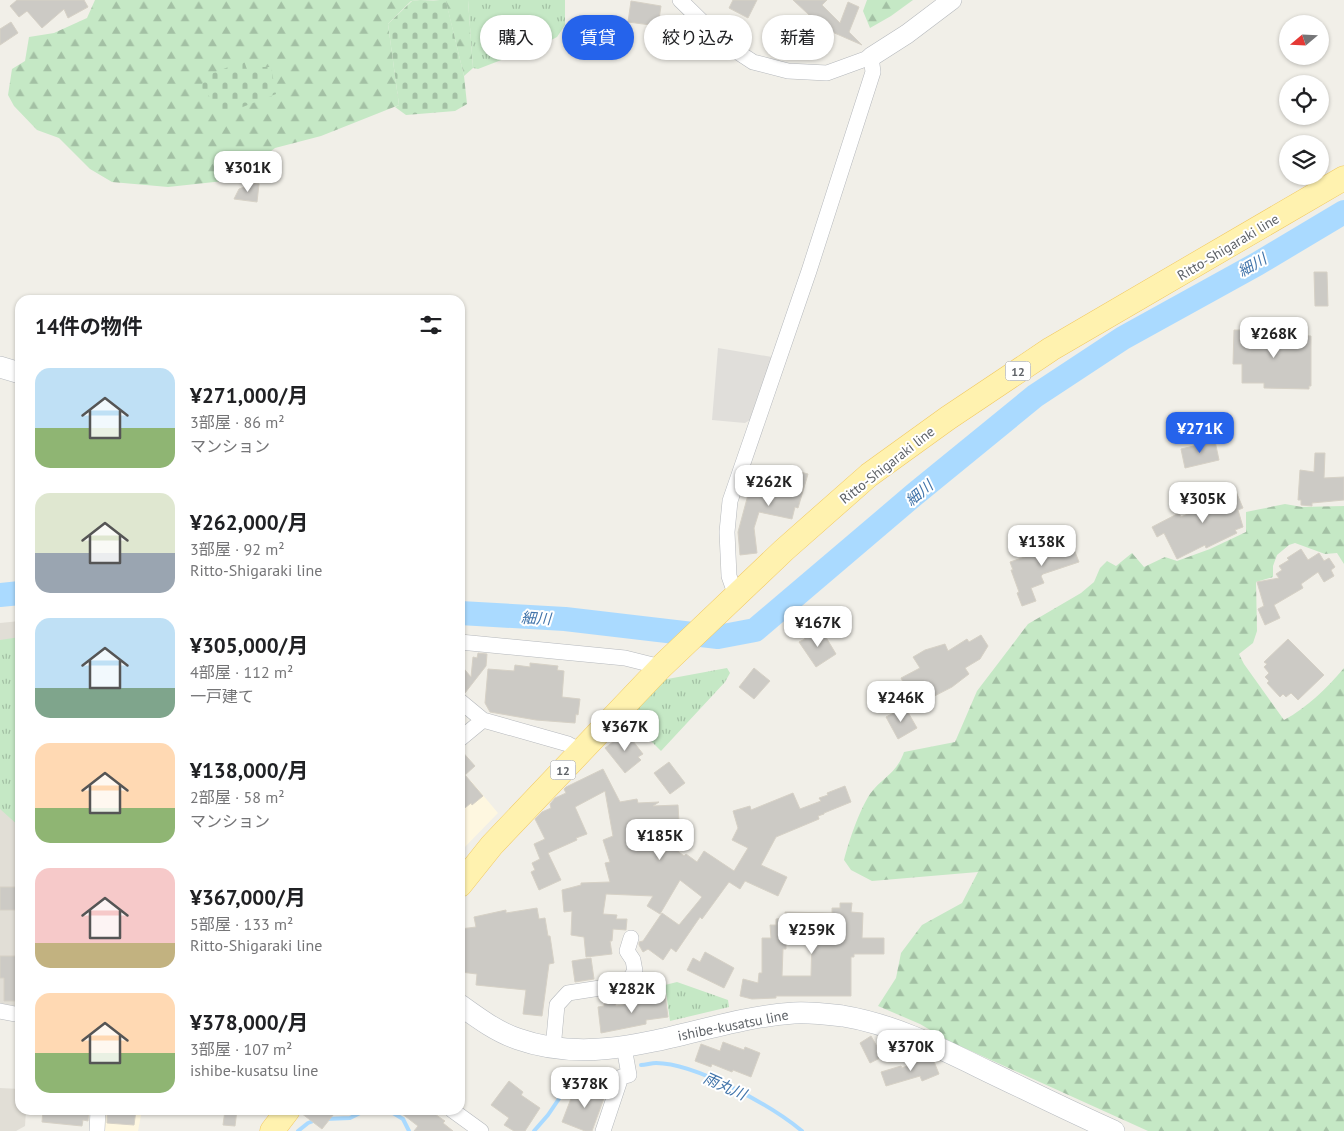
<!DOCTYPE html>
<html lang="ja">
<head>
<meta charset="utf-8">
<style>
	body { margin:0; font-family:"PT Sans","Noto Sans JP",sans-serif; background:#f6f6f6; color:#202124; height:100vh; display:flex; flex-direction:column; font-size:19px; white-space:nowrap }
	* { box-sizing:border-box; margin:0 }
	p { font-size:16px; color:#757577 }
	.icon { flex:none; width:28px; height:28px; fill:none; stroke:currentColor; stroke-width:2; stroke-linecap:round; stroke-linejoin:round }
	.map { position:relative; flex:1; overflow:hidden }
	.panel { position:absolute; left:15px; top:295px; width:450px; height:820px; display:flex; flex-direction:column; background:#fff; border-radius:15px; box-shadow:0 1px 4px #0004 }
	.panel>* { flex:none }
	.hud { position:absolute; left:480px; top:15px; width:475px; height:45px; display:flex; gap:10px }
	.needle { width:32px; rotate:251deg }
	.buttons { position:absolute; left:1279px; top:15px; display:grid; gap:10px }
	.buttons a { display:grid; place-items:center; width:50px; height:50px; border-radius:50%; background:#fff; box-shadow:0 1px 4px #0004; font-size:25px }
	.price { position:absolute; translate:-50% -42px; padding:0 11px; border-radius:10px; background:#fff; color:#222; font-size:16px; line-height:32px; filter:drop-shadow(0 1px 2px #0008) }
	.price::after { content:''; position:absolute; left:50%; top:30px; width:15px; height:11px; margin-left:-8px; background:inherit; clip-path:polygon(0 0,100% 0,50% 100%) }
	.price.selected { background:#2563eb; color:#fff }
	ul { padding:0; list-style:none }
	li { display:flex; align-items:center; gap:15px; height:125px; padding:0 20px }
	li span { display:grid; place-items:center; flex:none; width:140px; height:100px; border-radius:15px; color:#555 }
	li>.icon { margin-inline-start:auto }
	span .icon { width:60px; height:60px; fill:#fffc; stroke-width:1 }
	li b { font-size:21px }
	h2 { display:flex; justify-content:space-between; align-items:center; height:60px; padding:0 20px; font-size:21px }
	.pill { padding:0 18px; border-radius:22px; background:#fff; box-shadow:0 1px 4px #0004; font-size:18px; line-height:45px }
	.pill.selected { background:#2563eb; color:#fff }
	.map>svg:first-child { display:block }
	.commercial { fill:#fef7e0 }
	.industrial { fill:#e0deda }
	.education { fill:#e1ded6 }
	.forest { fill:url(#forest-firs) }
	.cemetery { fill:url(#cemetery-stones) }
	.park { fill:url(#park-tufts) }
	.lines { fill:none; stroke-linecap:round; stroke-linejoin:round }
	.stream { stroke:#aadaff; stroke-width:4 }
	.river { stroke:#aadaff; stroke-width:24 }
	.building { fill:#cccac5; stroke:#d6d1c6; fill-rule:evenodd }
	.minor-casing { stroke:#b5b8bc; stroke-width:16 }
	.tertiary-casing { stroke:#b5b8bc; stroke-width:20 }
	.secondary-casing { stroke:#b6babf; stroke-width:22 }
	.primary-casing { stroke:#f2c960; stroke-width:25 }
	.minor { stroke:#fff; stroke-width:15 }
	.tertiary { stroke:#fff; stroke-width:19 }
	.secondary { stroke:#fff; stroke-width:21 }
	.primary { stroke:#fff2af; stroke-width:24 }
	.labels { text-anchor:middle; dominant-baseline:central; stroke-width:4; stroke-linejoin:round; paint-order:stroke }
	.shield { fill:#fff; stroke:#8f9295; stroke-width:1 }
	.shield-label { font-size:12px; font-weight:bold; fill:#5f6368 }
	.street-label { font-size:14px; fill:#5f6368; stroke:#fff }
	.water-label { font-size:15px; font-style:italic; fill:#4174aa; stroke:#fff }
</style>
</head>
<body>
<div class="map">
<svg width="1344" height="1131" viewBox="0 0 1344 1131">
	<defs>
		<pattern id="forest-firs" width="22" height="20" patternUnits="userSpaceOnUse" patternTransform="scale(1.25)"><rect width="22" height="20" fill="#c5e8c5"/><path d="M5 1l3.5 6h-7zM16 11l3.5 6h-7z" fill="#a3c0a4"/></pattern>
		<pattern id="cemetery-stones" width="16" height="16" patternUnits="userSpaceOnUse" patternTransform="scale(1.25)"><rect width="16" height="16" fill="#c5e8c5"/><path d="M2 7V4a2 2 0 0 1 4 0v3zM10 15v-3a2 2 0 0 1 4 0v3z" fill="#a3c0a4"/></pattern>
		<pattern id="park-tufts" width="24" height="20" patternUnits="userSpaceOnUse" patternTransform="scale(1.25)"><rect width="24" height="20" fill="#c5e8c5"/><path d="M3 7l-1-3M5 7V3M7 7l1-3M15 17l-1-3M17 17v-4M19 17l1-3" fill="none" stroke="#a3c0a4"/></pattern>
	</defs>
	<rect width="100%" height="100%" fill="#f1efe8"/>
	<path class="commercial" d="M471,781L498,813L460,852V791Z
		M103,1110H142L138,1131H101Z"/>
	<path class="industrial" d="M718,348L772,357L750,420L745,423L712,420Z"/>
	<path class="education" d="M20,621V1007L0,1003V623Z
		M0,1088L20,1089V1110H26L25,1126L16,1131H0Z"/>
	<path class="forest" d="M95,0H420L411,1L388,24L399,105L321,136L275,148L244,173L233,180L168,187L112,182L90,169L59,138L37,130L14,106L8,95L12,69L25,61L29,37L54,33L87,18Z
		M433,0H468L473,68L464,76L446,2Z
		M867,0H913L891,16L870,28L863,11Z
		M1285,504L1302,507L1344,506V564L1337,553L1325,554L1295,543L1289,545L1277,555L1273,566V577L1256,582L1257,631L1253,643L1239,654L1244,664L1284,720C1308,707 1326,689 1344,668V1131H1148L949,1041L920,1024L878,1006L896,978L901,953L922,925L962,903L978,872L872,881L851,870L844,860C849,841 859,811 870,794C882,777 896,775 904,752L955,742L977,691L1028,624L1081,593L1094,582L1100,568L1107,561L1116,566L1132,553L1144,567L1165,557L1177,561L1210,549L1246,532V512Z"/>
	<path class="cemetery" d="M420,0L446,1L464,76L467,104L455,111L406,115L395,107L399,105L388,24L412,1Z
		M244,61L248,72L259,67H271L276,94L225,114L200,86L213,73Z"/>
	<path class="park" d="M468,0H565V25L557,37L515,59L509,57L478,69L473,68Z
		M20,637V827L0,809V640Z
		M727,668L730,673L725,682L661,751L626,716L662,680Z
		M677,982L728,1000L729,1007L670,1021L665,985Z"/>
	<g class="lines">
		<path class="stream" d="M641,1065C646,1065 651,1063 656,1063C695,1063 772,1106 802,1131
			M388,1110L403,1119L409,1131
			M325,1119L350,1118L366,1110
			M298,1131L308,1123L316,1120
			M534,1131L548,1115L571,1081L583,1073L609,1070"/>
		<path class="river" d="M0,595L20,593
			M460,613L565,619L718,637L755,630L915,494L1035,396L1123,338L1257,264L1344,212"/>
	</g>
	<path class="building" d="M17,0H84L88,7L68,18L64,9L42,28L27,11L19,17L10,6Z
		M733,0H757L748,18L729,8Z
		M793,0H827L822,5L840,23L848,2L859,7L849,32L862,45L823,28Z
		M631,1L661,6L658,26L628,22Z
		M11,22L18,33L0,45V29Z
		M250,183L259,184L257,202L234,199L239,189L247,186Z
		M1314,272H1327L1328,306H1315Z
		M1234,330H1249V333L1311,336V386H1309V389L1264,388V383H1242V364H1233Z
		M1215,441L1219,460L1185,468L1181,449Z
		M1315,453H1325L1324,478L1344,477V500L1312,503V506L1301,505V500H1298L1300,470L1314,472Z
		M793,470L808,474L798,508L795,507L792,519L759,512L754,528L757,553L740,555L738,532L752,480L758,482V480L784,487L785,484L789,485Z
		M1234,487L1243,508L1238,510L1243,527L1235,530L1237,533L1206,548L1205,545L1177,559L1164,533L1157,537L1152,527L1179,513L1181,517L1205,506L1202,503L1213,494L1214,496Z
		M1068,534L1079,562L1043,574L1041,576L1044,583L1031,588L1036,601L1022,606L1017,593L1019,592L1011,570H1013L1010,562L1051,548L1048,541Z
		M1301,549L1308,560L1319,553L1324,561L1329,558L1335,567L1331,570L1334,576L1324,582L1318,572L1301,584L1303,588L1274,605L1280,618L1265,625L1258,609L1264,606L1257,582L1279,578L1276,574L1282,570L1279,566L1289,560L1287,558Z
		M821,629L836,654L816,667L799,642L805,639L804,637Z
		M981,635L988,646L980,659L965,668L969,674L952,687L915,706L901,678L920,668L913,657L925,650L945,644L948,651L967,639L969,642Z
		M1288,639L1324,675L1298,700L1291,693L1286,697L1283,694L1280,697L1267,683L1269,681L1265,677L1269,673L1264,667L1267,664L1264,662Z
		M478,653L487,654L486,666L465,693L460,692V664L471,677L473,657L477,658Z
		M530,663L558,666L557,670L564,671L562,697L580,699L578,715L576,714L575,723L536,720L490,712L485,703L488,669L514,671L515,665L530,667Z
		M754,668L770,681L754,699L739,687Z
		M905,707L917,728L898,739L886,717Z
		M626,732L643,754L638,757L641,760L625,773L605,748Z
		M460,749L475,766L465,775L483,796L472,805L471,803L460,812Z
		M669,762L685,783L670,794L654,773Z
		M603,769L620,802L637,799L638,803L659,802L653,806L678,805L679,822L641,823L659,860L670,845L684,856L686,854L697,862L704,851L734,871L748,848L732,840L738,828L733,811L750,806L751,810L793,793L800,809L821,801L819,798L828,795L827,793L845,786L851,802L824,813V814L818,816L819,819L776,837L761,865L787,877L778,896L745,881L740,889L729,882L702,919L700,917L676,952L671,948L663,960L648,949L643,952L639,945V942L643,941L662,913L679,925L702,897L680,880L660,914L647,906L653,896L606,894L603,914L617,915L616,919H627L626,930L613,929L612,941H610L612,954L586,957L584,937L571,935L572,911L564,912L562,890L581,885V883L610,882L605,863L610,862L603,840L613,836L605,791L575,807L587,834L576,838L577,840L548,853L561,880L539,890L531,872L535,870L532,863L540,859L534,844L545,839L535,819L542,812L551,808L550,804L555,798L566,793L564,789L566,787Z
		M0,887H20V910H0Z
		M840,903H852L851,912L863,913L862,938H884V954H854V957H851V996H776V998L752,999L740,996L743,979L758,983L759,973H762V938H771L770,925H776V919L785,918V912L832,913V908H840ZM786,934L812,935L811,976H782L783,949H786Z
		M537,908L539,919L545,918L548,936H550L554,963L549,964L542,1016L523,1014L526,990L476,985L477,974L460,972V929L476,927L474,917L506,910V913Z
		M705,952L734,968L724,988L687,970L693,958L700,962Z
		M0,956H20V1001H4V978H0Z
		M591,958L594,979L575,982L572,961Z
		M665,994L668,1017L646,1020V1024L601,1033L598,1007L604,1006V1004L615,1002L616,1006L650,1001V996Z
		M871,1036L879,1050L877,1051L880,1058L870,1063L860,1043Z
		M723,1042L744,1050L745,1047L760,1053L751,1077L733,1070L732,1072L712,1064L711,1067L695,1061L701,1044L720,1051Z
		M929,1057L933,1059L939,1074L922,1081L920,1076L886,1086L881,1072L901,1066L902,1068Z
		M509,1081L523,1092L521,1095L540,1108L525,1131H514L504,1125L509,1118L491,1105Z
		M596,1085L607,1090L592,1131H585L562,1122L575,1088L593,1094Z
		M43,1110H89L88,1121L83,1120L82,1126L42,1122Z
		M107,1110H136L134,1125L107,1123Z
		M225,1110H237L235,1126L223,1125Z
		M301,1110H337L322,1129L301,1113Z
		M397,1110H429L445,1121L443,1123L453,1131H414L418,1126Z"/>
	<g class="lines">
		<g class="minor-casing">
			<path id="minor" d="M680,0L724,43L753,62L788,71L827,73L871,57L873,72L809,271L730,501L727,532L729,576L736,596
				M460,642L625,658L661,667
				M460,701L483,720
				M460,739L483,720L568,744L581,751
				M0,1011L20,1015
				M553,1049L557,1005L568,993L626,984L635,971L633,960L627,951L631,938
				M452,1110L481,1131
				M97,1131L98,1110
				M603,1131L621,1077L629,1075L624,1047"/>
		</g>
		<g class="tertiary-casing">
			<path id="tertiary" d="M871,57L907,34L952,0"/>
		</g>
		<g class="secondary-casing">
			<path id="secondary" d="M0,367L20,373
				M460,1005C478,1018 497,1032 518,1039C611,1072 701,1019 794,1013C810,1012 826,1014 843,1016C893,1024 942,1049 987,1071C1029,1091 1071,1112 1114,1131"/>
		</g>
		<g class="primary-casing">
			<path id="primary" d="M460,885L492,845L661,667L784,550L869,475L948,418L1051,349L1344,178
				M272,1131L288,1110"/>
		</g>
		<use href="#minor" class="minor"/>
		<use href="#tertiary" class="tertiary"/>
		<use href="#secondary" class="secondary"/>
		<use href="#primary" class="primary"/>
	</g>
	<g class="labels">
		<g class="shield">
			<rect x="1005.5" y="361.5" width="25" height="19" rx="4"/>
			<rect x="550.5" y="760.5" width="25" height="19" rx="4"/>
		</g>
		<g class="shield-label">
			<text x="1018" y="371">12</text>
			<text x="563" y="770">12</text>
		</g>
		<g class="street-label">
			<text transform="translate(1228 247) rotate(-31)">Ritto-Shigaraki line</text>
			<text transform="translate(887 465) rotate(-38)">Ritto-Shigaraki line</text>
			<text transform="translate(733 1025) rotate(-11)">ishibe-kusatsu line</text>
		</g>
		<g class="water-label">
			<text transform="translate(1252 265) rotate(-30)">細川</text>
			<text transform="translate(919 493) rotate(-40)">細川</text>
			<text transform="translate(536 618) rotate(3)">細川</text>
			<text transform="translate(725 1086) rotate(24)">雨丸川</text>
		</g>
	</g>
</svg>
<div class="buttons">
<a><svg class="needle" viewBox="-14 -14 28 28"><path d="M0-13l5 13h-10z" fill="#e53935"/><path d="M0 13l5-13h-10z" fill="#757577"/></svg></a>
<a><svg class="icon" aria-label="locate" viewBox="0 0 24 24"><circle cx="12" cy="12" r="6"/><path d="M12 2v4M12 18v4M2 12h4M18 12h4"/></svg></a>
<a><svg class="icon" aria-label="layers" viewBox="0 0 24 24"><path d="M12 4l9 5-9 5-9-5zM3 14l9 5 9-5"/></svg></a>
</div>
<b class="price" style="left:248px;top:193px">¥301K</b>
<b class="price" style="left:1274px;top:359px">¥268K</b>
<b class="price selected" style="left:1200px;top:454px">¥271K</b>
<b class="price" style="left:769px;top:507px">¥262K</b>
<b class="price" style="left:1203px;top:524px">¥305K</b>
<b class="price" style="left:1042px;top:567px">¥138K</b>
<b class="price" style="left:818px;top:648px">¥167K</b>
<b class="price" style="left:901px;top:723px">¥246K</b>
<b class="price" style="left:625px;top:752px">¥367K</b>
<b class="price" style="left:660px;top:861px">¥185K</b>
<b class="price" style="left:812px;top:955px">¥259K</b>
<b class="price" style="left:632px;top:1014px">¥282K</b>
<b class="price" style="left:911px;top:1072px">¥370K</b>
<b class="price" style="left:585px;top:1109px">¥378K</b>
<div class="hud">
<a class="pill">購入</a>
<a class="pill selected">賃貸</a>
<a class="pill">絞り込み</a>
<a class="pill">新着</a>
</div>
<section class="panel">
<h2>14件の物件<svg class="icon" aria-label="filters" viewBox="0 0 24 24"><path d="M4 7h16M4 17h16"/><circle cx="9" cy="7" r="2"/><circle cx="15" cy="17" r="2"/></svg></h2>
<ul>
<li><span style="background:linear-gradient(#bfe0f5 60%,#8fb573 0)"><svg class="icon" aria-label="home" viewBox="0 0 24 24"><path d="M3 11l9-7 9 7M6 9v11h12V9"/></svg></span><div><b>¥271,000/月</b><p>3部屋 · 86 m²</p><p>マンション</p></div></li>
<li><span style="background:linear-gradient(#dfe7d0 60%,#9aa5b1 0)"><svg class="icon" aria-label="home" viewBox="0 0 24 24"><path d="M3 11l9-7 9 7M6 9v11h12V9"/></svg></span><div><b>¥262,000/月</b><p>3部屋 · 92 m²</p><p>Ritto-Shigaraki line</p></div></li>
<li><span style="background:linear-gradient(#bfe0f5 70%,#7fa58c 0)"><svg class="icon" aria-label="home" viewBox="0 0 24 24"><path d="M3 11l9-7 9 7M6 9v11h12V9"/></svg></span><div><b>¥305,000/月</b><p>4部屋 · 112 m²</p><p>一戸建て</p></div></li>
<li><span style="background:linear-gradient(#ffd9b3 65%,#8fb573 0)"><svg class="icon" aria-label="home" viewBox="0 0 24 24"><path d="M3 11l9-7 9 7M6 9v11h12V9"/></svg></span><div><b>¥138,000/月</b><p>2部屋 · 58 m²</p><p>マンション</p></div></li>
<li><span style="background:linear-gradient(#f6c9c9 75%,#c2b280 0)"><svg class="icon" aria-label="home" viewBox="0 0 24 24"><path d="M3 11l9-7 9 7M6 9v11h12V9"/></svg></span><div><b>¥367,000/月</b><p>5部屋 · 133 m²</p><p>Ritto-Shigaraki line</p></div></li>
<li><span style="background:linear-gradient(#ffd9b3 60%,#8fb573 0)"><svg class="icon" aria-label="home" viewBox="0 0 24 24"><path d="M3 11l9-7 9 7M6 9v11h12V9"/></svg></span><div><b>¥378,000/月</b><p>3部屋 · 107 m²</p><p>ishibe-kusatsu line</p></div></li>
</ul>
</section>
</div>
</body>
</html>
